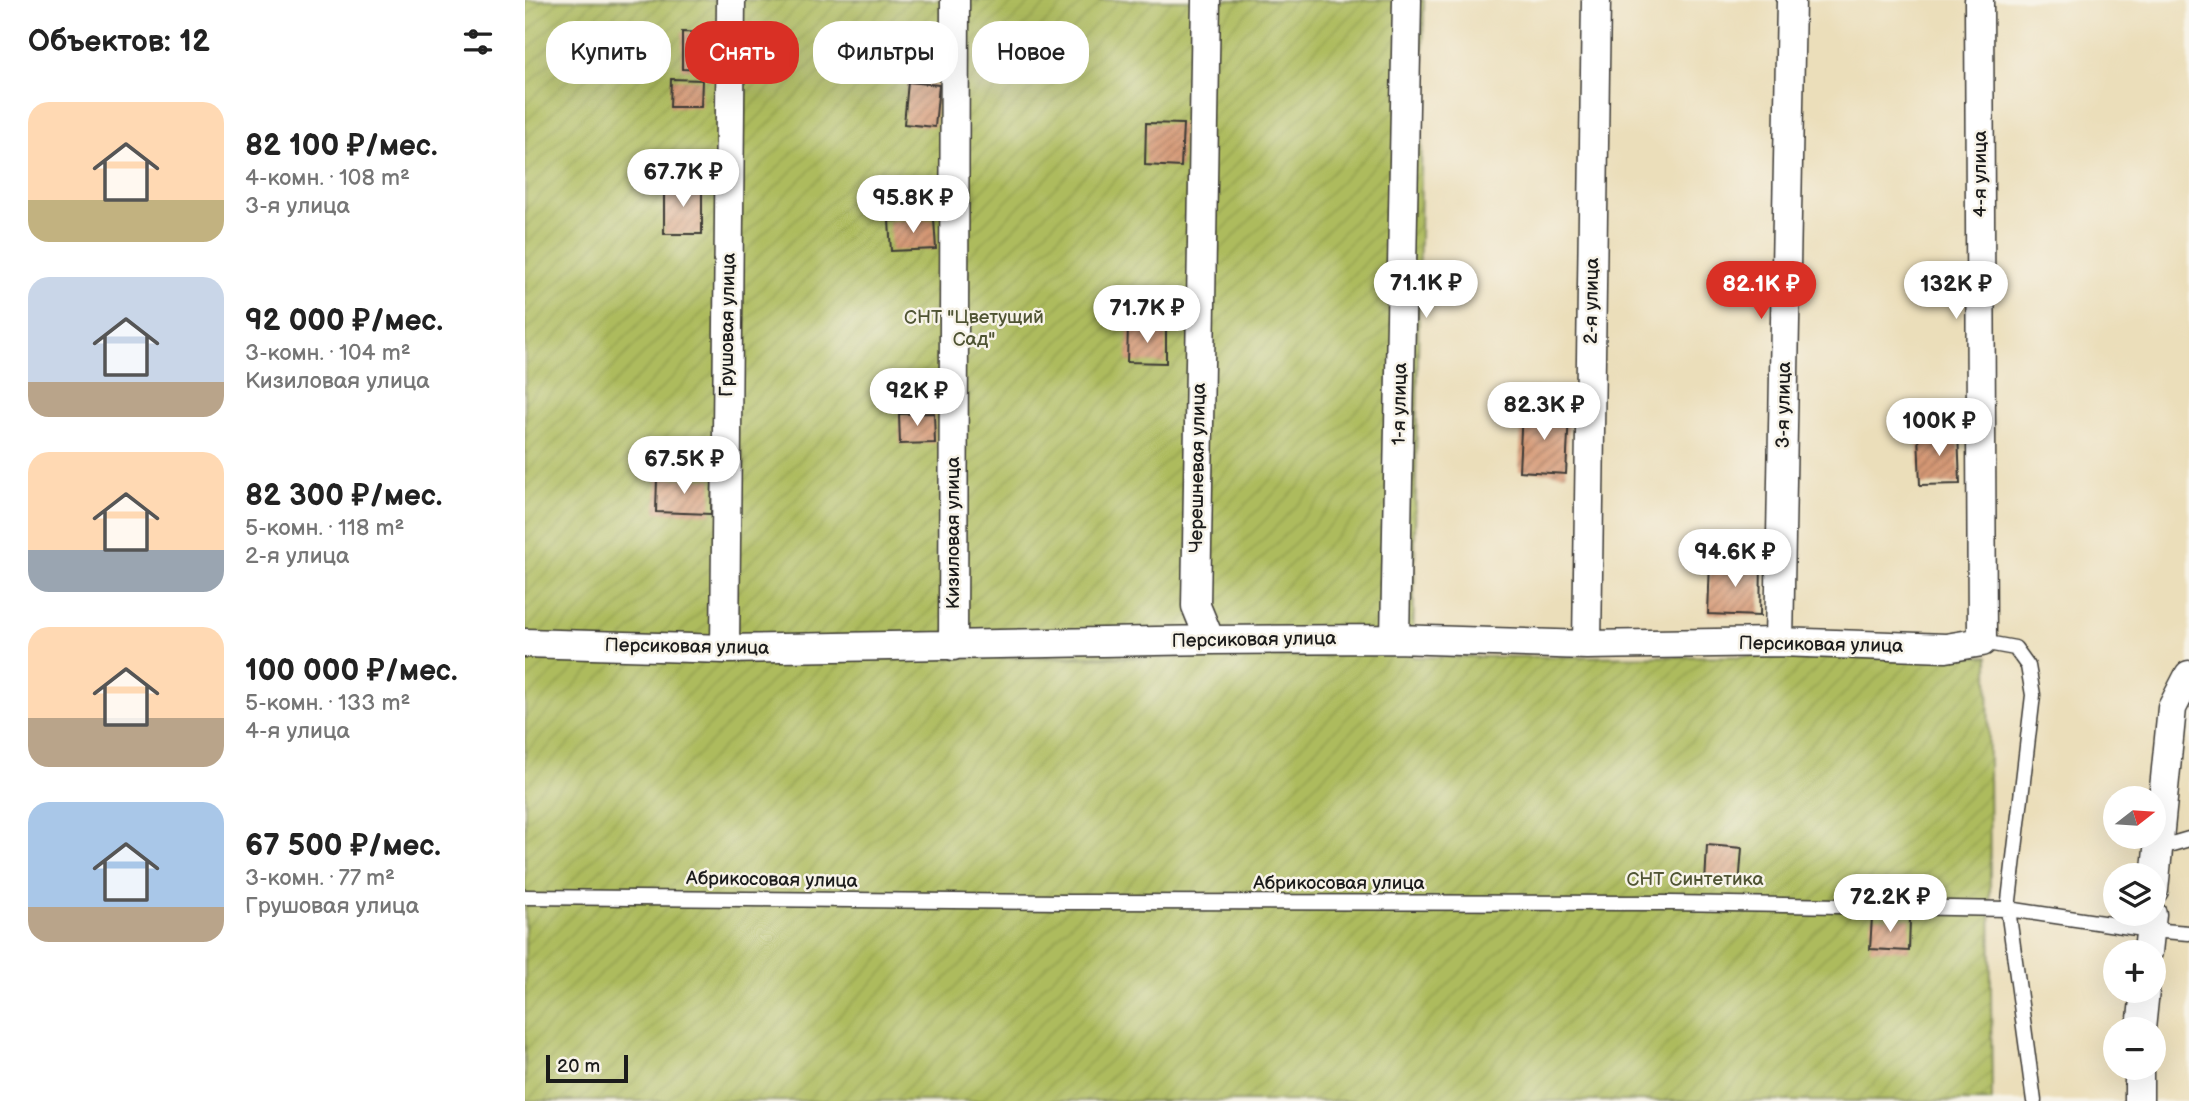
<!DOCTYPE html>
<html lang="ru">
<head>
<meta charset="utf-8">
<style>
	body { margin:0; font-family:"Balsamiq Sans",sans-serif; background:#f6f6f6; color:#222; height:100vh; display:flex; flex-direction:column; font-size:26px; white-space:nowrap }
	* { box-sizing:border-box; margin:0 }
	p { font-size:23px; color:#767676 }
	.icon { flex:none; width:38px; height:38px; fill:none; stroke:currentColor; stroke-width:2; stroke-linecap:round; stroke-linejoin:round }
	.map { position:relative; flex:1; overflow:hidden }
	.details { display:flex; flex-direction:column; background:#fff; width:525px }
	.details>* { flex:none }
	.banner { position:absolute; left:21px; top:21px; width:665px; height:63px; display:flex; gap:14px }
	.needle { width:46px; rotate:73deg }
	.buttons { position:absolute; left:1578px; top:786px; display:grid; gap:14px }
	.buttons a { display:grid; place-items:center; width:63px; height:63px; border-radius:50%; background:#fff; box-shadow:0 7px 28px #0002; font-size:35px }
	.scale { position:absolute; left:21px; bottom:18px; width:82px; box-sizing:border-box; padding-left:7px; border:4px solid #1c1c1c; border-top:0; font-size:19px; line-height:24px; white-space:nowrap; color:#1c1c1c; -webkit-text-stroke:5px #f7f3e8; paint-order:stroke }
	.price { position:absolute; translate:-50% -60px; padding:0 16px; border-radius:24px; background:#fff; color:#222; font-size:23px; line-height:46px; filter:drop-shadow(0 2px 4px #0008) }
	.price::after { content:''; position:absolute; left:50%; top:42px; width:21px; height:16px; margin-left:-10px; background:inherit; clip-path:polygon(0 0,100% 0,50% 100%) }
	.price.on { background:#d93025; color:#fff }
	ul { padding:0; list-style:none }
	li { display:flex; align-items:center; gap:21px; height:175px; padding:0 28px }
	li span { display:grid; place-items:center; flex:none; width:196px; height:140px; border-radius:21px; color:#555 }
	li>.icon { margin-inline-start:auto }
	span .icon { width:84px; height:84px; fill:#fffc; stroke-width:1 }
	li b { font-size:30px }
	h2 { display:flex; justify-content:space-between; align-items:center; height:84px; padding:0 28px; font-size:30px }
	.chip { padding:0 24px; border-radius:28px; background:#fff; box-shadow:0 7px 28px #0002; font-size:24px; line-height:63px }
	.chip.on { background:#d93025; color:#fff }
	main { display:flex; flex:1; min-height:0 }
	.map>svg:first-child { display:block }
	.garden { fill:url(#garden-furrows); stroke:#646c3c; stroke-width:2 }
	.building { fill:url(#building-hatch) }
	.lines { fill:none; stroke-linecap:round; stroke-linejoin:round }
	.service-casing { stroke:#3b3934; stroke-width:17 }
	.minor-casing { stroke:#3b3934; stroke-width:31 }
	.service { stroke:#fff; stroke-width:14 }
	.minor { stroke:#fff; stroke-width:28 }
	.labels { text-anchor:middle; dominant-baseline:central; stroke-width:5; stroke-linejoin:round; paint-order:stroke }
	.street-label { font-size:19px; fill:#1c1c1c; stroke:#f7f3e8 }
	.park-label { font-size:19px; fill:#4f5433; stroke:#f7f3e8 }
</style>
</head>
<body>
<main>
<section class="details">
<h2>Объектов: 12<svg class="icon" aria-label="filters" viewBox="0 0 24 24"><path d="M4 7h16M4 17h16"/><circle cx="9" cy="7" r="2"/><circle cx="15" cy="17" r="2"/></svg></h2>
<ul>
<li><span style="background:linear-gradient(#ffd9b3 70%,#c2b280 0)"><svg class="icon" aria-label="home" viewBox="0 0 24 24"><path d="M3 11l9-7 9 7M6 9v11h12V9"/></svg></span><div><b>82 100 ₽/мес.</b><p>4-комн. · 108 m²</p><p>3-я улица</p></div></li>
<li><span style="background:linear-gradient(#c9d6e8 75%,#b9a48a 0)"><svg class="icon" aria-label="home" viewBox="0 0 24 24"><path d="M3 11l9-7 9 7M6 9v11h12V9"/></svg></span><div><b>92 000 ₽/мес.</b><p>3-комн. · 104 m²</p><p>Кизиловая улица</p></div></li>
<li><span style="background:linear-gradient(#ffd9b3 70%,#9aa5b1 0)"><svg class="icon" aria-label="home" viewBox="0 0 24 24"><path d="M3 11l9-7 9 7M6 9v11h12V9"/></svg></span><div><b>82 300 ₽/мес.</b><p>5-комн. · 118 m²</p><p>2-я улица</p></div></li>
<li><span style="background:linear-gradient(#ffd9b3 65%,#b9a48a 0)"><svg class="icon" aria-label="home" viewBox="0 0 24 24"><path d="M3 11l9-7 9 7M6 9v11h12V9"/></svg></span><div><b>100 000 ₽/мес.</b><p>5-комн. · 133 m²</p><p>4-я улица</p></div></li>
<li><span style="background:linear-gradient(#a9c7e8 75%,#b9a48a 0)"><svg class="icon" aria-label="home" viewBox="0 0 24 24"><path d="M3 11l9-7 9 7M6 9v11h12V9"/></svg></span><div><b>67 500 ₽/мес.</b><p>3-комн. · 77 m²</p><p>Грушовая улица</p></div></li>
</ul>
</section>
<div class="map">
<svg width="1664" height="1101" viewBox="0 0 1664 1101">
	<defs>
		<pattern id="garden-furrows" width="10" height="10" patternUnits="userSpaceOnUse" patternTransform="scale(1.75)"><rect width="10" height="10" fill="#adbb5d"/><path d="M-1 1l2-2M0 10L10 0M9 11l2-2" fill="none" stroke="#94a050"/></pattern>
		<pattern id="building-hatch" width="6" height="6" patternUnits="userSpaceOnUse" patternTransform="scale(1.75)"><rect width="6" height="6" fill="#d59875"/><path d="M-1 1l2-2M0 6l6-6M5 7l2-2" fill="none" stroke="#ac7b5f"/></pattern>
	</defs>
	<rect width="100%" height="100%" fill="#f7f3e8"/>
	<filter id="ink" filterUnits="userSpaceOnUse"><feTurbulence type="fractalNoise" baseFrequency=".0143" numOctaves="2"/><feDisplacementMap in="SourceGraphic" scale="14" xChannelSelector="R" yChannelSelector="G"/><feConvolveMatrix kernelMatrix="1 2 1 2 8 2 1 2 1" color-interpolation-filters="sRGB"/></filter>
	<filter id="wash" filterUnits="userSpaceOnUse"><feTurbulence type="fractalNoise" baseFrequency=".00686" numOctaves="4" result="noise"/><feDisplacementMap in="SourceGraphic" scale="28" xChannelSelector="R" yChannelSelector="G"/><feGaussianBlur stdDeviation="1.57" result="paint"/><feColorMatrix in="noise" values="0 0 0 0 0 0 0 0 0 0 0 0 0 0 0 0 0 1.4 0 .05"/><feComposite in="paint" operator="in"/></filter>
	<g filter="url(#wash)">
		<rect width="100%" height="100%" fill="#ebdeba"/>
		<path class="garden" d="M0,0H899L888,657L1463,656L1467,1101H0V659L805,657L0,655Z"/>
		<g id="blocks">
			<path class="building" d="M157,32L186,33L185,70L157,69Z
				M146,79L177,80L176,107H145Z
				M383,82L414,85L410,127L379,124Z
				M621,123L658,124L656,167L620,165Z
				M139,184H177V234H139Z
				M409,219L411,249L366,251L364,221Z
				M603,326L641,327V363L602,362Z
				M997,410L1044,413L1041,474L994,471Z
				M409,413L410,443L375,444L374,414Z
				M1433,431L1435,484L1395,485L1393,433Z
				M132,478L187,479L186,514L131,512Z
				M1185,562L1236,563L1235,616L1183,614Z
				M1182,845L1217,848L1214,887L1180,884Z
				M1347,917L1385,919L1384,951L1345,949Z"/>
		</g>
	</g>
	<g filter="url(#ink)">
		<use href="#blocks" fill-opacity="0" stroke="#3b3934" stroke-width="2"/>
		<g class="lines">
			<g class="service-casing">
				<path id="service" d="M1457,642L1490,648L1503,666L1508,695L1483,909L1509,1101
					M1633,848L1664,839
					M0,897L539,902L1146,903L1483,909L1625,930L1664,933"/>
			</g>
			<g class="minor-casing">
				<path id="minor" d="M681,0L671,606L685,640
					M870,639L882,0
					M1254,642L1266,0
					M0,643L200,649L685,640L870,639L1062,645L1254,642L1421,648L1457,642L1454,0
					M1062,645L1071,0
					M428,646L430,0
					M200,649L206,0
					M1629,890L1647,708L1664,675
					M1623,952L1627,914
					M1616,1029L1620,990
					M1614,1101V1068"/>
			</g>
			<use href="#service" class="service"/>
			<use href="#minor" class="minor"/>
		</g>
	</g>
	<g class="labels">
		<g class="street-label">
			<text transform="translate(1455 174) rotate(-90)">4-я улица</text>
			<text transform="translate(1067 301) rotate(-89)">2-я улица</text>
			<text transform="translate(203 325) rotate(-89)">Грушовая улица</text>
			<text transform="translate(875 404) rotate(-89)">1-я улица</text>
			<text transform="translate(1259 405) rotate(-89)">3-я улица</text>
			<text transform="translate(673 468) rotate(-89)">Черешневая улица</text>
			<text transform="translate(428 533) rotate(-90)">Кизиловая улица</text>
			<text transform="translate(729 640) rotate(-1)">Персиковая улица</text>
			<text transform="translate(1296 645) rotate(1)">Персиковая улица</text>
			<text transform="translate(162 647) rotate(1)">Персиковая улица</text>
			<text transform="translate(247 880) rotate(1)">Абрикосовая улица</text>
			<text x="814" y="883">Абрикосовая улица</text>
		</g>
		<g class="park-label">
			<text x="449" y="317">СНТ "Цветущий<tspan x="449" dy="22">Сад"</tspan></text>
			<text x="1170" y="879">СНТ Синтетика</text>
		</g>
	</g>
</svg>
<div class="buttons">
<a><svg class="needle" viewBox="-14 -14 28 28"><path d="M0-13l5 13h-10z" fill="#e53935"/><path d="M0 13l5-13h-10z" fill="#767676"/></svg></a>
<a><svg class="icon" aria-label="layers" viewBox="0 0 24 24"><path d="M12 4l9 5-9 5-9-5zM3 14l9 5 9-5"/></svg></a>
<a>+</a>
<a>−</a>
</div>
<div class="scale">20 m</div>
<b class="price" style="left:158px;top:209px">67.7K ₽</b>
<b class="price" style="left:388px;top:235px">95.8K ₽</b>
<b class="price" style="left:901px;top:320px">71.1K ₽</b>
<b class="price on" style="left:1236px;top:321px">82.1K ₽</b>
<b class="price" style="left:1431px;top:321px">132K ₽</b>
<b class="price" style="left:622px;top:345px">71.7K ₽</b>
<b class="price" style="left:392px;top:428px">92K ₽</b>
<b class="price" style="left:1019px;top:442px">82.3K ₽</b>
<b class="price" style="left:1414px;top:458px">100K ₽</b>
<b class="price" style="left:159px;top:496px">67.5K ₽</b>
<b class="price" style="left:1210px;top:589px">94.6K ₽</b>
<b class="price" style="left:1365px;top:934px">72.2K ₽</b>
<div class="banner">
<a class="chip">Купить</a>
<a class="chip on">Снять</a>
<a class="chip">Фильтры</a>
<a class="chip">Новое</a>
</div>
</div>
</main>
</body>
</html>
